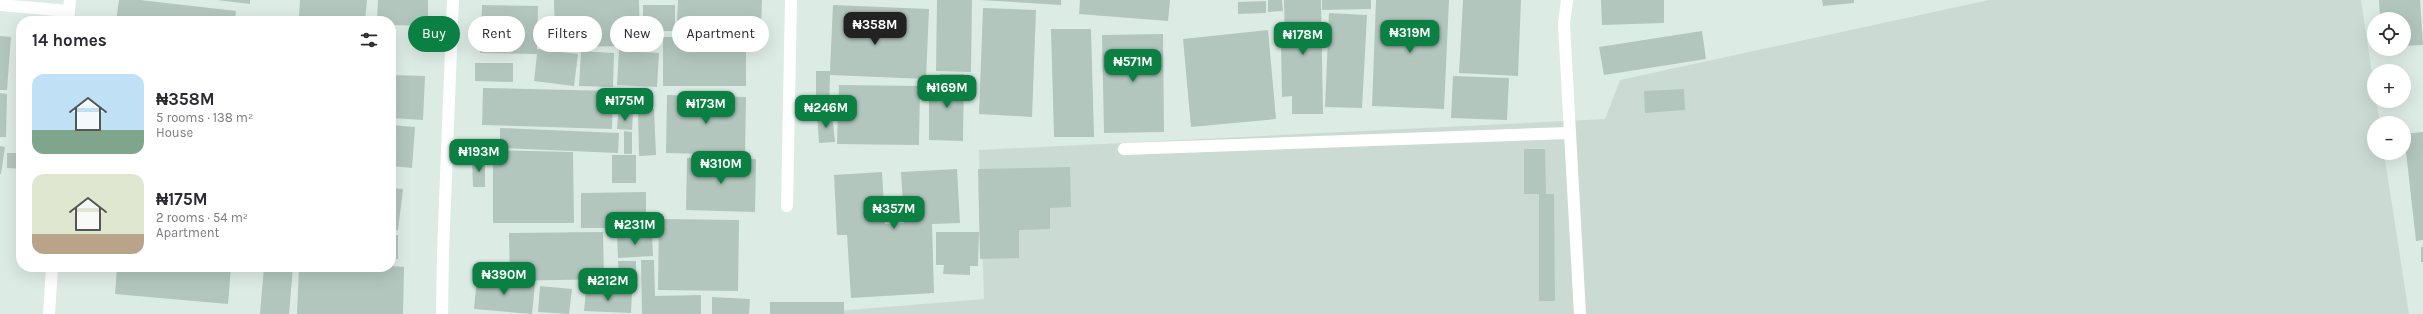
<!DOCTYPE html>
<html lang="en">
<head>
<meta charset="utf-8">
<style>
	body { margin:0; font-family:Karla,sans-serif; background:#f7f7f7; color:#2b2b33; height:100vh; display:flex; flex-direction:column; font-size:15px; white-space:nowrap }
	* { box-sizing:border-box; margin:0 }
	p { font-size:13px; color:#7c7c81 }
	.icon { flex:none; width:22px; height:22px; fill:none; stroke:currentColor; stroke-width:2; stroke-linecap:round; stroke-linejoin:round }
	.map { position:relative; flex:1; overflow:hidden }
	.drawer { position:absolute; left:16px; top:16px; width:380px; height:256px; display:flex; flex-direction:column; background:#fff; border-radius:16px; box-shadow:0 4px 16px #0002 }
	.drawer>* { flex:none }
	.top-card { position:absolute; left:408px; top:16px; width:380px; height:36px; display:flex; gap:8px }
	.controls { position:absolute; left:2367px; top:12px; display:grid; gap:8px }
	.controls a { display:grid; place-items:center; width:44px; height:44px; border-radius:50%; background:#fff; box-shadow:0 4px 16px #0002; font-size:20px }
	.price { position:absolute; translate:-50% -34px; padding:0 9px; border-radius:8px; background:#0b8043; color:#fff; font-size:13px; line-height:26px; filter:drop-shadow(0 1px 2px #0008) }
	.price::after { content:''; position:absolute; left:50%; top:24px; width:12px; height:9px; margin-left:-6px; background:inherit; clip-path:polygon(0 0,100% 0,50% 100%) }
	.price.selected { background:#222; color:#fff }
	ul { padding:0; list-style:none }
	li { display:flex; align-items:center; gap:12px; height:100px; padding:0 16px }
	li span { display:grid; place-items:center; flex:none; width:112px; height:80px; border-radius:12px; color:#555 }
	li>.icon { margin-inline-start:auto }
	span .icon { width:48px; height:48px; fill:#fffc; stroke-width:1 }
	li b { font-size:17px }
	h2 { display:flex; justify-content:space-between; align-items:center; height:48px; padding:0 16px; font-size:17px }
	.pill { padding:0 14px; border-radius:18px; background:#fff; box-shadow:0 4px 16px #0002; font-size:14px; line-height:36px }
	.pill.selected { background:#0b8043; color:#fff }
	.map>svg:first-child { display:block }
	.built { fill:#cbdbd4 }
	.building { fill:#b2c6be }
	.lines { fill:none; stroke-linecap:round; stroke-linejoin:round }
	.street { stroke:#fff; stroke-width:12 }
</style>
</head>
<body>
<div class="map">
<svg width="2423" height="314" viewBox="0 0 2423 314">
	<rect width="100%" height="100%" fill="#ddebe5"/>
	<path class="built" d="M1989,0H2361L2374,87V101H2376L2380,123H2374V153H2384L2409,314H800L984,299L979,150L1605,119L1620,80Z"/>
	<path class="building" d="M119,0H140L236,11L235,21H116Z
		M217,0H250V4Z
		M300,0H367L365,21L299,17Z
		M378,0H428V26L391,25V21H377Z
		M554,0H639L640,46L555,47Z
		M678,0H762L761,25L677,21Z
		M937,0H972L971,72L936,71Z
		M980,0H1061V5Z
		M1080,0H1170L1168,21L1079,14Z
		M1268,0H1282L1283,11L1268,12Z
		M1284,0H1321L1323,114H1292V96L1282,97L1281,44H1285Z
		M1322,0H1371V9L1322,10Z
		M1376,0H1449L1444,109L1372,106Z
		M1463,0H1521L1518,76L1459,73Z
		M1601,0H1664V23L1602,25Z
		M1822,0H1854V3L1823,6Z
		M2379,0H2420L2423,45L2404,46V19H2380Z
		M1266,1V13L1238,14V2Z
		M482,5L538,6L537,49L578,54L574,86L534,81L537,54L480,53Z
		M643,5H675V31H643Z
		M833,5L929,9L926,79L830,75L829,110H816V71H830Z
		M983,8L1036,10L1032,117L979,114Z
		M1329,13L1367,15L1362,108L1325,107Z
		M1051,29H1091L1094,137H1054Z
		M1268,30L1276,119L1191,127L1183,39Z
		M1702,31L1706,59L1604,75L1599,47Z
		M1163,34L1164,132L1104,133L1102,35Z
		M0,36L11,37L7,90H0Z
		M663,37H746V86H663Z
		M619,50L659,53L657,87L617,85Z
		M581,51L614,53L613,87L579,86Z
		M475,63H513V82L475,81Z
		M940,74H964L963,141L929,140V87H939Z
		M391,75L425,76L423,120L391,118Z
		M1453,76L1509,78L1507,120L1451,118Z
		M839,85L920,86L919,145L837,144Z
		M483,88L613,91L612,129L482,125Z
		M618,89H633V109H618Z
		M1684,89L1685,110L1645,113L1644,91Z
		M0,93L7,94L6,137H0Z
		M667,95L746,97L745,155L666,153Z
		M638,109H654L656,155L639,156Z
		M618,114H633L632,130L617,129Z
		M832,114L835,142L819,143L817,115Z
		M391,125L415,127L412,168L391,166Z
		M500,128L619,133L618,153L500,148Z
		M624,131L632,132V154H624Z
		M2423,132V240L2416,241L2404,134Z
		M0,146L5,147L1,174H0Z
		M1524,149H1545L1546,194H1554L1555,301H1539V194H1524Z
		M493,150L573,152L574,223H493Z
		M7,153H21V169L7,168Z
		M612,155H636V183H612Z
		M485,158V187H473L472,159Z
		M687,158L756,159L755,212L686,210Z
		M1070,167L1071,207L1050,208V229L1019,230V258L980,259L978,169Z
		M957,169L960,223L932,224L934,293L851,298L847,235H837L834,175L882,172L885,224L904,223L901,172Z
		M391,188L403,189L398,230H391Z
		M646,192V228H581V193Z
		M659,219L739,220L738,291L658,290Z
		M603,232L604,279L510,281L509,233Z
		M936,232H979L978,266H970V275L943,274L944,265H936Z
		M652,233L653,256L618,258L617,235Z
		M391,235H398V259H391Z
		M2421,247H2423V262H2421Z
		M641,260H654L655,296L701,295V314H642Z
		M618,261H636V281H619Z
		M391,266L404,267L403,314H297L299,267Z
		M117,267H231L228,304L115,294Z
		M264,267H293L289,314H260Z
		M477,278L535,284L532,314L474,309Z
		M540,286L572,289L569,314L538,312Z
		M586,290L632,292L631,313L584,311Z
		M712,297L750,299L749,314H712Z
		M770,302H844V314H770Z"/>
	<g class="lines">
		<path class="street" d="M1567,0L1564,24L1580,314
			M0,5L69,11
			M68,21L70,0
			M1124,149L1569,133
			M787,206L791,0
			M49,314L52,267
			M442,314L443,252L453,0"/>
	</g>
</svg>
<div class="controls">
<a><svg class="icon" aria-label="locate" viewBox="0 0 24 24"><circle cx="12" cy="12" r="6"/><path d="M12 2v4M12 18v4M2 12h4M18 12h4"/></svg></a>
<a>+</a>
<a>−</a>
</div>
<b class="price selected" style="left:875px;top:46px">₦358M</b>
<b class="price" style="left:1410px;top:54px">₦319M</b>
<b class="price" style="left:1303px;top:56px">₦178M</b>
<b class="price" style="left:1133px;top:83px">₦571M</b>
<b class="price" style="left:947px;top:109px">₦169M</b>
<b class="price" style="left:625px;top:122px">₦175M</b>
<b class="price" style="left:706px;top:125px">₦173M</b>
<b class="price" style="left:826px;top:129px">₦246M</b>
<b class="price" style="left:479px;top:173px">₦193M</b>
<b class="price" style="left:721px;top:185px">₦310M</b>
<b class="price" style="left:894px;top:230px">₦357M</b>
<b class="price" style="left:635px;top:246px">₦231M</b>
<b class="price" style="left:504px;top:296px">₦390M</b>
<b class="price" style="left:608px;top:302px">₦212M</b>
<div class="top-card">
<a class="pill selected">Buy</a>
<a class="pill">Rent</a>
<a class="pill">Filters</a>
<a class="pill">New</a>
<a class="pill">Apartment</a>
</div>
<section class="drawer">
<h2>14 homes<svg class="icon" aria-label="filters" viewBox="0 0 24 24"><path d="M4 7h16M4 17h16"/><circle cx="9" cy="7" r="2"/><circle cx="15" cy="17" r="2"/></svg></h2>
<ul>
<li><span style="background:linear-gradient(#bfe0f5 70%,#7fa58c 0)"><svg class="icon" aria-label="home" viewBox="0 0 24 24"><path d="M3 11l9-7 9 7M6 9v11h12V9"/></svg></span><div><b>₦358M</b><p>5 rooms · 138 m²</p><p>House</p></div></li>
<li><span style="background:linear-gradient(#dfe7d0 75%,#b9a48a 0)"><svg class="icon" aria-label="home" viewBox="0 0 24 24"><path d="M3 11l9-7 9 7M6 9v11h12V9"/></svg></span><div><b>₦175M</b><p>2 rooms · 54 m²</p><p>Apartment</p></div></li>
</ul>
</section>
</div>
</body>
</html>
